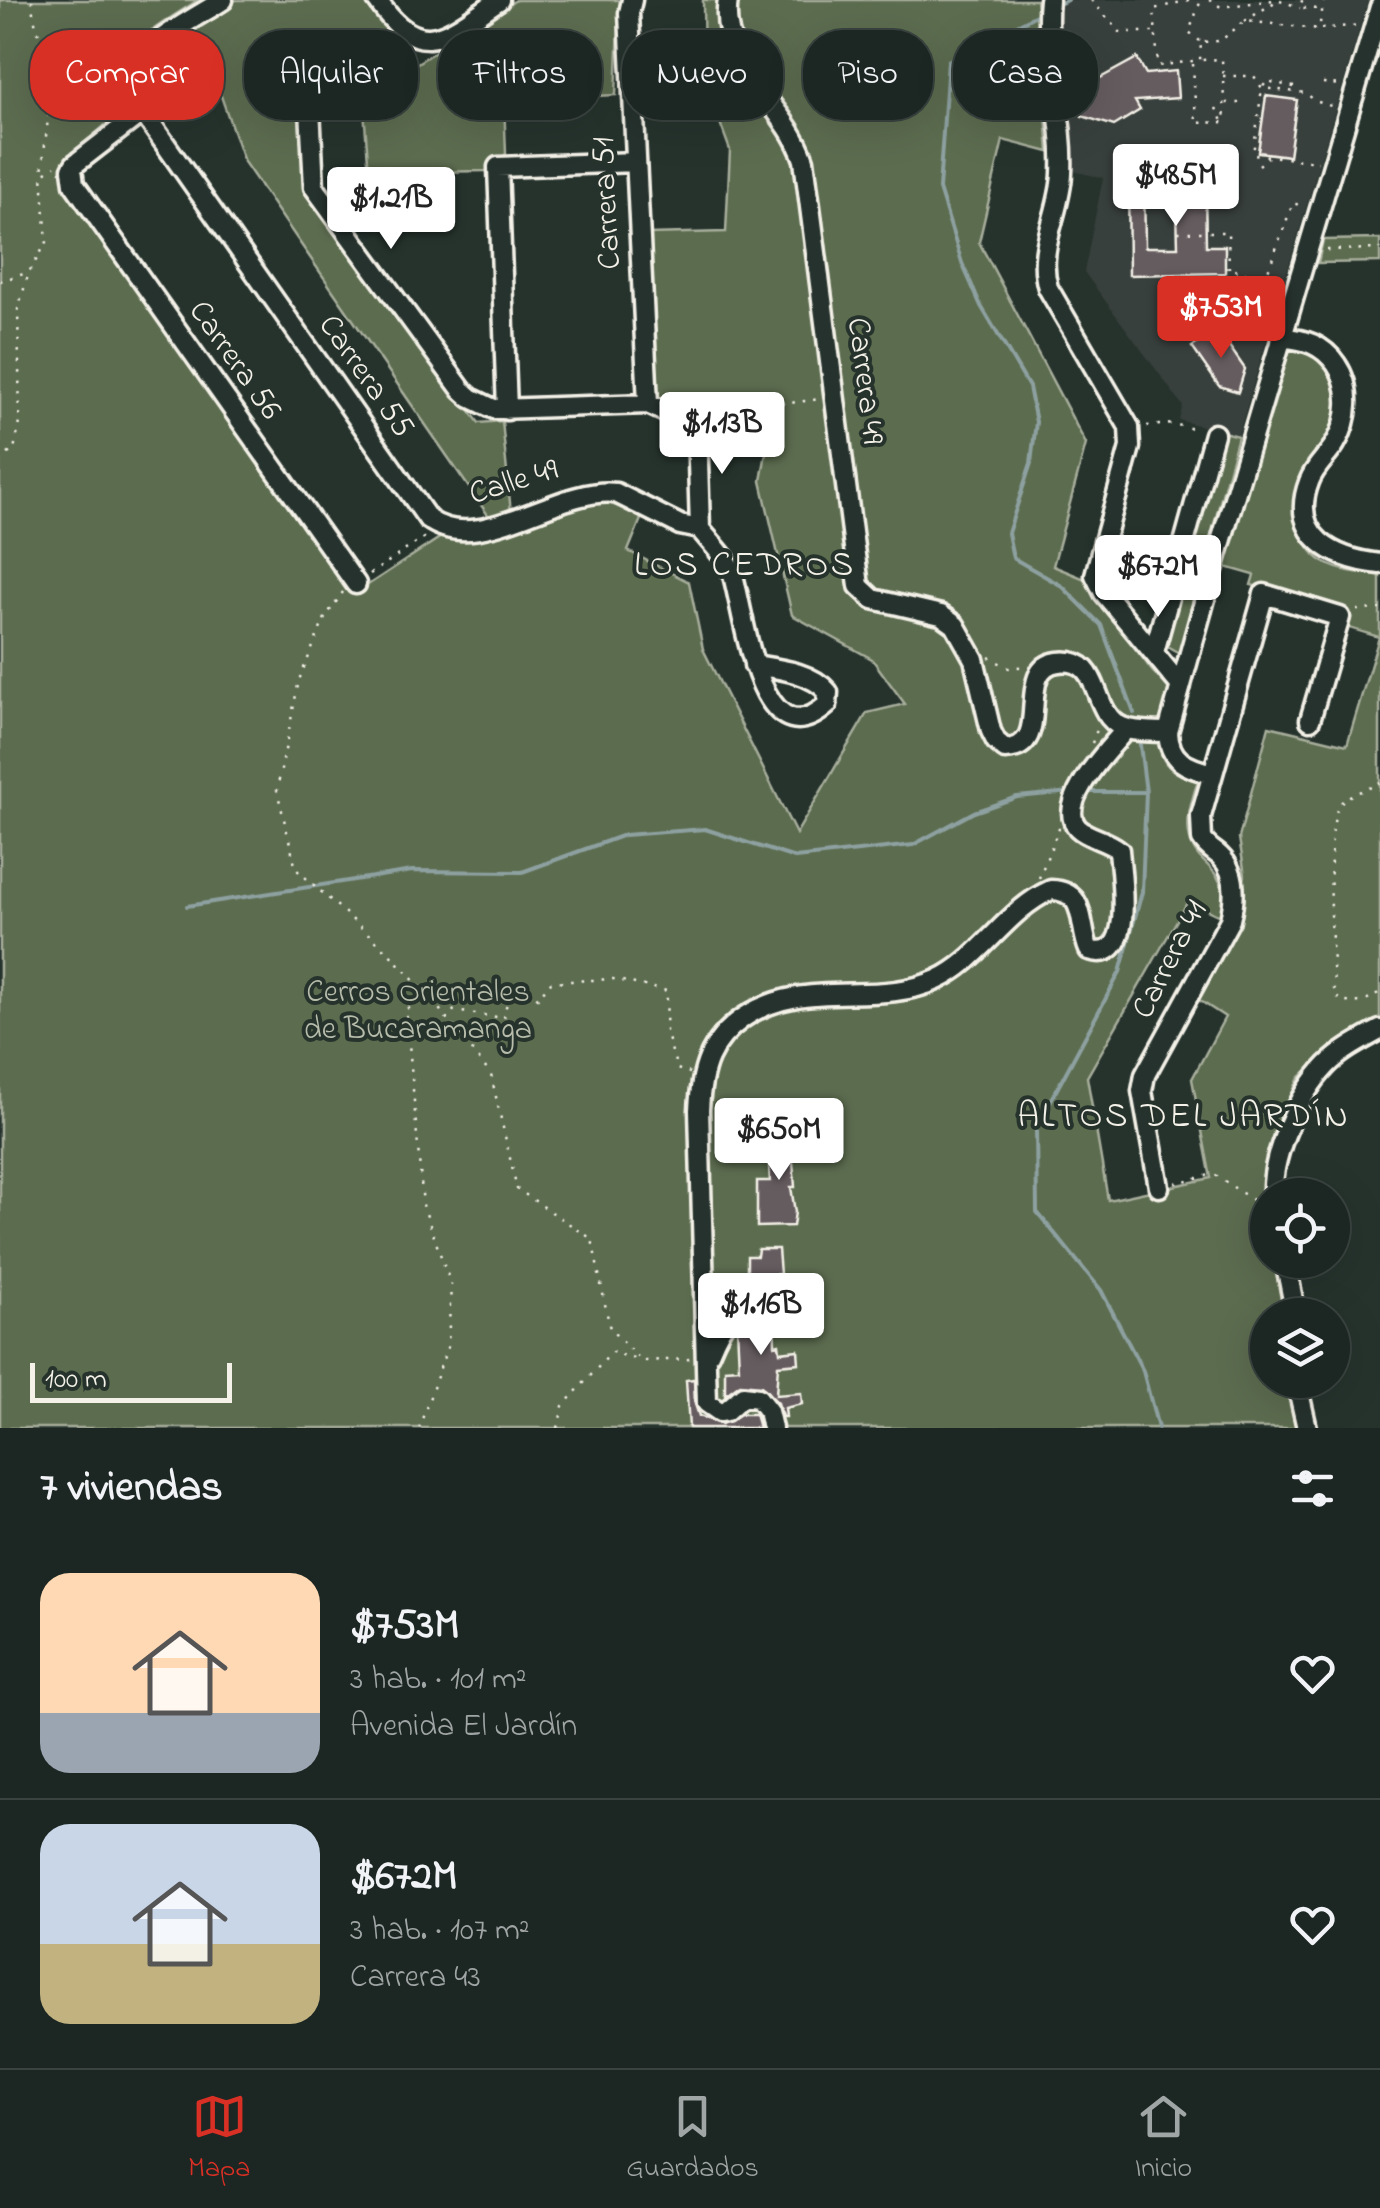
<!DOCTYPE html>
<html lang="es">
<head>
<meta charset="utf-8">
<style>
	body { margin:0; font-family:"Indie Flower",sans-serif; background:#29322f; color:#f1f3f6; height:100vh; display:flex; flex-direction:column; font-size:38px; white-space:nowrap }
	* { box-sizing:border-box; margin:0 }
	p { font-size:32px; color:#a0a5a5 }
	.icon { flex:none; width:55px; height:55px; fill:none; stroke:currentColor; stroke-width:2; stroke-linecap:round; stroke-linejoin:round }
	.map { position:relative; height:1428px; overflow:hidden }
	.drawer { display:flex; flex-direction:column; background:#1c2622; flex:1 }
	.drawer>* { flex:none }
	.banner { position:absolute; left:30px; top:30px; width:1320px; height:90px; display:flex; gap:20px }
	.tools { position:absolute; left:1250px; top:1178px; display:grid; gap:20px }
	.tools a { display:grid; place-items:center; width:100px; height:100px; border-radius:50%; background:#1c2622; box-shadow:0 10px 40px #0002,0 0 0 2px #3a4340; font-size:50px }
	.scale { position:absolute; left:30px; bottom:25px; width:202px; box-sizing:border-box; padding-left:10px; border:5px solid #f4f1e8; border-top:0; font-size:28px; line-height:35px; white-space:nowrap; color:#f4f1e8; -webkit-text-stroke:8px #26332d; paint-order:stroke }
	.price { position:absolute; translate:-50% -85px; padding:0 22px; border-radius:10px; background:#fff; color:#222; font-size:32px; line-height:65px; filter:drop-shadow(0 2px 5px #0008) }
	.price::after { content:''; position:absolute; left:50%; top:60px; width:30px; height:22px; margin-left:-15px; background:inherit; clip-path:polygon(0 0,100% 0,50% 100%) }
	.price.on { background:#d93025; color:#fff }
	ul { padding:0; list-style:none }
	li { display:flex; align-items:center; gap:30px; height:250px; padding:0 40px }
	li+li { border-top:2px solid #3a4340 }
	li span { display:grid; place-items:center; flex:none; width:280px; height:200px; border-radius:30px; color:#555 }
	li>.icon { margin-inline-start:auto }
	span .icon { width:120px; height:120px; fill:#fffc; stroke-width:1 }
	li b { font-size:42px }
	h2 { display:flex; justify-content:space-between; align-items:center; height:120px; padding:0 40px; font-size:42px }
	.pill { padding:0 35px; border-radius:40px; background:#1c2622; box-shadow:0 10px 40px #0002,0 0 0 2px #3a4340; font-size:35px; line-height:90px }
	.pill.on { background:#d93025; color:#fff }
	.dock { display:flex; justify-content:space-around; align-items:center; height:140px; border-top:2px solid #3a4340; background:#1c2622; font-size:28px; color:#a0a5a5 }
	.dock a { display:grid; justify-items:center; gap:5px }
	.dock .on { color:#d93025 }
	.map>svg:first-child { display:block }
	.built { fill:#393f3c }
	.green { fill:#5b6c4f; stroke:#a8ae9c; stroke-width:2.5 }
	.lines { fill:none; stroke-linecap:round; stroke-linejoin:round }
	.stream { stroke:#8ea1a1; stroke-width:4 }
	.building { fill:#655b5f; stroke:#f4f1e8; stroke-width:2.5 }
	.minor-casing { stroke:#f4f1e8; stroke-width:25 }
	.path { stroke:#f4f1e8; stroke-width:2.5; stroke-dasharray:2.5 8; stroke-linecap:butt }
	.minor { stroke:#26332d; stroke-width:18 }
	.labels { text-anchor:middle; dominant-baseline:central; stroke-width:8; stroke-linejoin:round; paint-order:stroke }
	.street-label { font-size:32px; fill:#f4f1e8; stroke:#26332d }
	.park-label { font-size:32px; fill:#b7bcab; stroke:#26332d }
	.neighbourhood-label { font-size:35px; letter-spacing:2.5px; fill:#f4f1e8; stroke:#26332d }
</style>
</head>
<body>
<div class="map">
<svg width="1380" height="1428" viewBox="0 0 1380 1428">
	<rect width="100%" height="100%" fill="#26332d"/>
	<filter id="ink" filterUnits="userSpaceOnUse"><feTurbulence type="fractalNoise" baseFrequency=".01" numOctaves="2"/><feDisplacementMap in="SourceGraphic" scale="20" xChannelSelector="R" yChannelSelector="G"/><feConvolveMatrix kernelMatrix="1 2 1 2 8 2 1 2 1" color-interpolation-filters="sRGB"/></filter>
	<g filter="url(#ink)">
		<path class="built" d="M1062,0H1368L1238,436L1179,420L1183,406L1084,272L1103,178L1069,170L1059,20Z"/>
		<path class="green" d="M0,0H198C176,15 124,43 118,69C116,83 120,97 123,110L71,154L62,173L65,189L354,594L441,537L478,536L579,504L604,502L643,514L628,551L689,582L703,649L796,834L867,713L905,704L872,659L792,615L761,481L771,425L729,411L705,422L655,398L648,234L726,232L730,150L704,79L703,0H1036L1049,152L1003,140L979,242L1086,444L1053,566L1085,579L1152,671L1172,691C1162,730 1143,770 1198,780C1193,797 1186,816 1189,834C1195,872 1230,860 1222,917L1188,901L1087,1077L1108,1200L1211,1178L1192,1079L1225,1017L1196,998L1238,918L1245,875L1239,838L1269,726L1347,745L1379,637L1346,627L1349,612L1251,585L1254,575L1222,566L1284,348L1326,358C1330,368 1340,382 1340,393C1342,428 1315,448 1301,476C1296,488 1296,502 1298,514C1304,566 1335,571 1380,575V1019L1337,1043L1299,1078L1276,1128L1263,1186L1268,1260H1274L1283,1311V1315H1268V1380H1285L1296,1428H0Z
			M236,0H370L411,67L516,0H620L616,95L504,100L506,154L486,171L369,173L361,72L295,74L305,187L479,423L502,421L511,513L490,518L244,162L220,93L177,39Z
			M1380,239V262L1318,263L1323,240Z
			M1223,432L1238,436L1179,653L1165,645Z"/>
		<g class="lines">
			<path class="stream" d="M1055,6L1067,0
				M1042,12L948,61L939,189L962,263L981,306L1029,387L1036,422L1031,463L1008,533L1013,558L1062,586L1101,625L1134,713
				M1139,737L1146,792L1142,892L1120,972L1036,1128L1037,1212L1101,1290L1143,1371L1158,1428
				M1086,792H1146
				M187,906L412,871L522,872L624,835L705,829L795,858L913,845L974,812L1017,797L1071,792"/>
		</g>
		<path class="building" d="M1137,58L1146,74L1176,71L1178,98L1135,101L1140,110L1114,126L1082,116L1093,82Z
			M1266,96L1297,100L1289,156L1258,152Z
			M1223,171V187H1205L1206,246H1225V273L1129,275L1128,173L1144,172L1145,247H1178L1176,172Z
			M1218,330L1245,369L1238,392L1219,386L1192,347Z
			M790,1120L804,1121L803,1137L791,1136L795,1187H791L795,1212L793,1226L757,1227V1181H770L768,1152L782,1151L781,1125H790V1130Z
			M758,1249H778L780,1274L747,1277V1256H757Z
			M759,1306L774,1310L775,1345L779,1344L780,1352L798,1350L799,1363L778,1365L776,1395L801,1393L802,1404L785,1408L786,1417H782L778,1403L761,1386L740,1384L725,1395V1369L739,1368L737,1326Z
			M694,1379L695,1404L699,1416L722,1424L741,1414H755L759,1428H689L686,1380Z"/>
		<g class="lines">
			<g class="minor-casing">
				<path id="minor" d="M223,0C201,15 142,44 134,69C130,79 133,91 135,101L428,519C480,557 557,486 616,493L680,525L700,529
					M377,0C421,65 448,34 499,0
					M632,0L629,13L648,404
					M728,0C717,64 786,104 804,160L859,586L873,599L941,615L955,625L974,659L991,731L996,741L1005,749C1056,748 1012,668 1058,662C1104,656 1089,712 1122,727C1136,733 1153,731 1168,732
					M1049,0C1043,57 1065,115 1062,173C1061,212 1036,248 1048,288L1129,427L1130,447L1095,575L1104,593L1181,686
					M309,88L314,187L462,390L471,398L494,409L648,404L697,427L700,529
					M141,113L75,164L72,169L74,184L356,584
					M1283,338C1305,339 1323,345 1336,364C1352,387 1350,420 1335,444C1327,457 1314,467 1309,482C1288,537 1335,559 1380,564
					M507,410L498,167L636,162
					M700,529C710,542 726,557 732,572C744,608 758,766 827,705L828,692C811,672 779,669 754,665
					M1154,652L1214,434
					M1213,774C1187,768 1169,761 1168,732L1218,552L1380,7
					M1159,1187L1142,1091L1145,1075L1230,920C1235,899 1237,872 1220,856C1213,850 1207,847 1202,839L1201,816L1264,594L1340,617L1310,720
					M1273,1195C1271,1154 1299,1094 1327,1065C1342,1050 1362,1040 1380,1030
					M1285,1260L1296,1315
					M709,1353C722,1321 735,1299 769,1288
					M1296,1380L1307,1428
					M772,1428L768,1411L758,1398L743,1396L726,1411L720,1412L707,1403L699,1110C701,1070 709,1042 743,1018C804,976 874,1008 937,980C981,960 1006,910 1051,890C1088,891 1078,925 1089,950C1136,966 1121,876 1119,850C1107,840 1088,838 1078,828C1054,803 1111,747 1126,729"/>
			</g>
			<path class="path" d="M32,0C32,23 43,41 48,62C54,95 44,141 42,175
				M1091,0L1120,32H1155
				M1189,0L1154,9L1158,66L1200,60L1201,42L1220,41L1245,21L1319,29
				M1209,0L1221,7L1274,0
				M1280,0L1300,8
				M1302,0L1301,8L1321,9
				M1324,0L1319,29L1359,25
				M1245,21L1278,0
				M1200,41L1189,32L1201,0
				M1193,64L1196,123L1225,122L1222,59L1202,60
				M1223,76H1254L1262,88L1306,93L1315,101L1334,107
				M1323,83L1340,85
				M1294,87L1267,81L1262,88L1253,154L1318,162
				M1226,103H1238V108
				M1216,108L1222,121
				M1259,165L1268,157
				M1178,232H1228L1229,268
				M1327,250L1380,249
				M1225,267L1282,284
				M0,281L27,273
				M1254,309L1293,203L1305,207
				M711,420L729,411L820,399
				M1147,426L1173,424L1198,430
				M0,461L14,449L20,423L18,309L29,272L47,242L42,175L55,166
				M370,574L425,537
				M343,592L325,618L299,680L277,790L296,869L385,949L429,997L454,1011L504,1018L510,985L524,987L538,998L551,982L613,979L667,991L666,1031L677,1069L690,1073
				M1357,610L1380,609
				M989,657L1009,668L1028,666
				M1092,743L1098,727
				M1380,782C1368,791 1349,792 1340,804C1324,825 1333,955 1334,989L1339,1000C1357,1006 1365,1001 1380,992
				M1039,878L1060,825
				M433,1001L491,1075L517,1189L592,1239L610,1329L642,1361L690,1359
				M1175,1183L1214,1174L1261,1206
				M419,1428L448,1345L451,1285L423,1205L406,1009L427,998
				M558,1428L563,1406L612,1352L640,1361"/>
			<use href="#minor" class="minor"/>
		</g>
	</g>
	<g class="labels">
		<g class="street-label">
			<text transform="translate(608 203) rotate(-93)">Carrera 51</text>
			<text transform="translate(234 361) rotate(55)">Carrera 56</text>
			<text transform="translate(365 377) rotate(55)">Carrera 55</text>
			<text transform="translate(864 381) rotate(83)">Carrera 49</text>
			<text transform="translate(514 483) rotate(-17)">Calle 49</text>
			<text transform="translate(1171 960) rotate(-63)">Carrera 41</text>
		</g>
		<g class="park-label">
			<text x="418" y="993">Cerros Orientales<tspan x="418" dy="37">de Bucaramanga</tspan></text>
		</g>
		<g class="neighbourhood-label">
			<text x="745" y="566">LOS CEDROS</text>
			<text x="1184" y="1117">ALTOS DEL JARDÍN</text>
		</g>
	</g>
</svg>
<div class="tools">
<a><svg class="icon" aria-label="locate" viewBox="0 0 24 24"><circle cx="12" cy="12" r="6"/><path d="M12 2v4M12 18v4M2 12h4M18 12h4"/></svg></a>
<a><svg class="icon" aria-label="layers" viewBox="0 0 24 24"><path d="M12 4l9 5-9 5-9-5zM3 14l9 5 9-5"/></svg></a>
</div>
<div class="scale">100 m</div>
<b class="price" style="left:1176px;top:229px">$485M</b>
<b class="price" style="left:391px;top:252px">$1.21B</b>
<b class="price on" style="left:1221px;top:361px">$753M</b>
<b class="price" style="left:722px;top:477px">$1.13B</b>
<b class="price" style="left:1158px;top:620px">$672M</b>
<b class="price" style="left:779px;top:1183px">$650M</b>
<b class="price" style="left:761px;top:1358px">$1.16B</b>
<div class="banner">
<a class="pill on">Comprar</a>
<a class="pill">Alquilar</a>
<a class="pill">Filtros</a>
<a class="pill">Nuevo</a>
<a class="pill">Piso</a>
<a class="pill">Casa</a>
</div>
</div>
<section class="drawer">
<h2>7 viviendas<svg class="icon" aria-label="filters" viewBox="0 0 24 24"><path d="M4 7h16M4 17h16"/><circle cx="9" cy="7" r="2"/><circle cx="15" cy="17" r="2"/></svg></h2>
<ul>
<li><span style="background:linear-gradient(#ffd9b3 70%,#9aa5b1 0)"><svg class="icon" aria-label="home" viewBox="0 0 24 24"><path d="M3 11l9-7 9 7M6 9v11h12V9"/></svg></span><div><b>$753M</b><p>3 hab. · 101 m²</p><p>Avenida El Jardín</p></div><svg class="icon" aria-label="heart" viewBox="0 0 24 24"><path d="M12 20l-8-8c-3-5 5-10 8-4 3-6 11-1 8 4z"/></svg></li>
<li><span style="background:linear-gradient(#c9d6e8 60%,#c2b280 0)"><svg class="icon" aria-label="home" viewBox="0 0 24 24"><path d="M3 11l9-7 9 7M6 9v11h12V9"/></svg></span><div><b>$672M</b><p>3 hab. · 107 m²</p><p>Carrera 43</p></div><svg class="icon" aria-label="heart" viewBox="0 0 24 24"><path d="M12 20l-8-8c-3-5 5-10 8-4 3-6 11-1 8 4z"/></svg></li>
</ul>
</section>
<nav class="dock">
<a class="on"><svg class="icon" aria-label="map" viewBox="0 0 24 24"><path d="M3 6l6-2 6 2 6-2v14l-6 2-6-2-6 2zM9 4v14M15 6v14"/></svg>Mapa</a>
<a><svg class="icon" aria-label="saved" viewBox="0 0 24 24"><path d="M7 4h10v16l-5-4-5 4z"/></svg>Guardados</a>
<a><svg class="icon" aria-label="home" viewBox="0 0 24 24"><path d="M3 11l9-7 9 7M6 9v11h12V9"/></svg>Inicio</a>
</nav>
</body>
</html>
